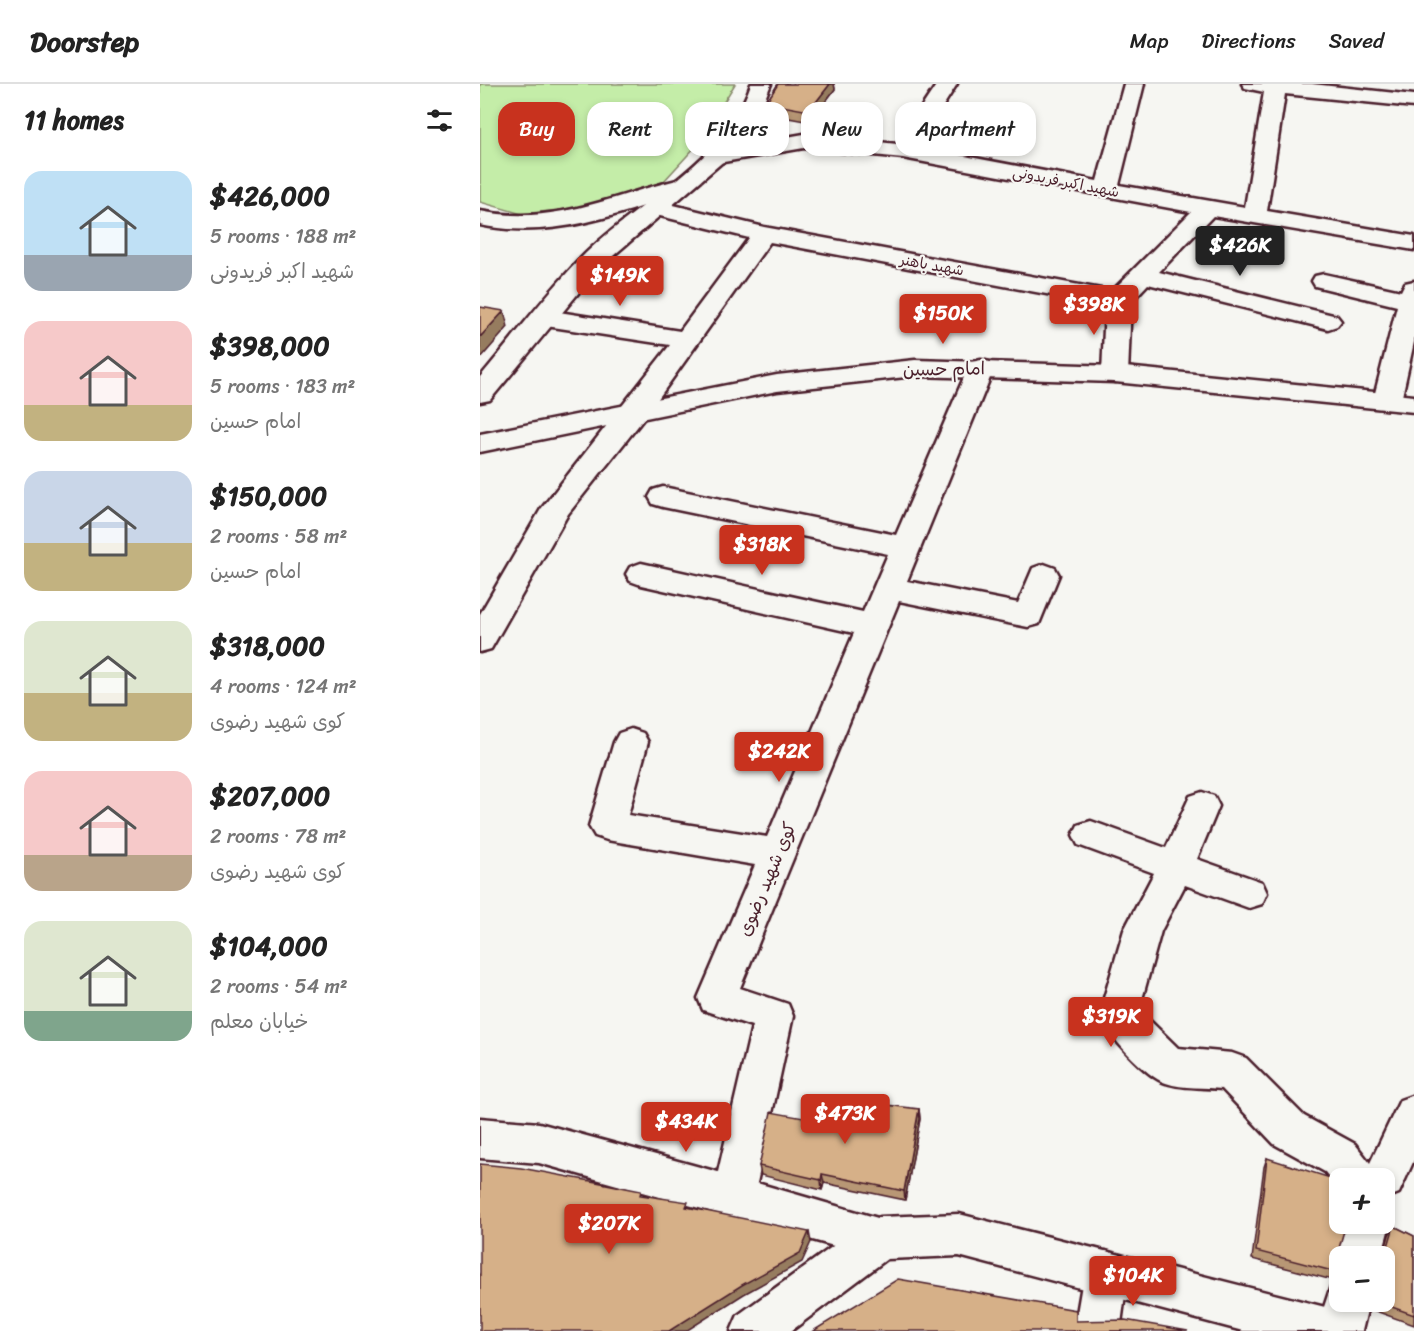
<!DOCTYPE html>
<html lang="en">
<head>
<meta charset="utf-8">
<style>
	body { margin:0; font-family:Sriracha,"Playpen Sans Arabic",sans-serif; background:#f6f6f6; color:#222; height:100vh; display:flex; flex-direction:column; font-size:22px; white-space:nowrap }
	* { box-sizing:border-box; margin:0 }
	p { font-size:20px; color:#767676 }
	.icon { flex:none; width:33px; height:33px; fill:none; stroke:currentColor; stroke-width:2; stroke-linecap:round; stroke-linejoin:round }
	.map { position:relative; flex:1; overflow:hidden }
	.panel { display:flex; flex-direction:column; background:#fff; width:480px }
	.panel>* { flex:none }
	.top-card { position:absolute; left:18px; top:18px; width:570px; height:54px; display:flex; gap:12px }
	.fabs { position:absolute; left:849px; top:1084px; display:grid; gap:12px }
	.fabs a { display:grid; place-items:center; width:66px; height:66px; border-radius:12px; background:#fff; box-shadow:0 3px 9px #0003; font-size:30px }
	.price { position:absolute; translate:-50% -51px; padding:0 14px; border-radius:6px; background:#c8321e; color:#fff; font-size:20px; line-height:39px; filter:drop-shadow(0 2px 3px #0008) }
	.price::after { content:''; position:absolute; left:50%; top:36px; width:18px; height:14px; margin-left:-9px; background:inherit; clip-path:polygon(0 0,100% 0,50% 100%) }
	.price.selected { background:#222; color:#fff }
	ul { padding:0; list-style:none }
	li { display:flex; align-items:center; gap:18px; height:150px; padding:0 24px }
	li span { display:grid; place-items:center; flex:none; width:168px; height:120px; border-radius:18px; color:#555 }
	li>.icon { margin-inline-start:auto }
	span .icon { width:72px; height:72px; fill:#fffc; stroke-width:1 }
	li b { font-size:26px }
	h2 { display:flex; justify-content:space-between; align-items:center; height:72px; padding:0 24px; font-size:26px }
	.chip { padding:0 21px; border-radius:18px; background:#fff; box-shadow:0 3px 9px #0003; font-size:21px; line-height:54px }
	.chip.selected { background:#c8321e; color:#fff }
	header { display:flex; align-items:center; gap:36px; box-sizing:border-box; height:84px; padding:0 30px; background:#fff; border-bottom:2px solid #e0e0e0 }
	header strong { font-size:28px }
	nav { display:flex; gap:33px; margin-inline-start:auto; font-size:21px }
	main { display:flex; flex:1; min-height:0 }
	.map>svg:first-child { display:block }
	.green { fill:#c4eda8; stroke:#87866a; stroke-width:1.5 }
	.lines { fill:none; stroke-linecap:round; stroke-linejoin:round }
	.minor-casing { stroke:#4a1f2b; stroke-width:5 }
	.tertiary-casing { stroke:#4a1f2b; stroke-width:5 }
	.secondary-casing { stroke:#4a1f2b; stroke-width:5 }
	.minor { fill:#f6f6f2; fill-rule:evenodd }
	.tertiary { fill:#f6f6f2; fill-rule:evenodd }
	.secondary { fill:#f6f6f2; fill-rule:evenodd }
	.wall { fill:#b89775; stroke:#4a1f2b; stroke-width:1.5 }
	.shaded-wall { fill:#967b5f; stroke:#4a1f2b; stroke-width:1.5 }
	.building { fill:#d6b088; stroke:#4a1f2b; stroke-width:1.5 }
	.labels { text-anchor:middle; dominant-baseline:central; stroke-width:4.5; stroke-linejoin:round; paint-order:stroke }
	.far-street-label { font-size:15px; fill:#4a1f2b; stroke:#f6f6f2 }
	.street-label { font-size:18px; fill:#4a1f2b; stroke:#f6f6f2 }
</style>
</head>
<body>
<header>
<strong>Doorstep</strong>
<nav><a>Map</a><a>Directions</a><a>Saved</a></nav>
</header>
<main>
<section class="panel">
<h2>11 homes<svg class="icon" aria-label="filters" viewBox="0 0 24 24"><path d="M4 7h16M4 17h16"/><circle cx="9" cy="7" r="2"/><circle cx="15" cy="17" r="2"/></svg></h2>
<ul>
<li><span style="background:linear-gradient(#bfe0f5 70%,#9aa5b1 0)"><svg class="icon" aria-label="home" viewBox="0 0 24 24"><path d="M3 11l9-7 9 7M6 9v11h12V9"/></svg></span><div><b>$426,000</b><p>5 rooms · 188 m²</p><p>شهید اکبر فریدونی</p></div></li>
<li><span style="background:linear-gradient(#f6c9c9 70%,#c2b280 0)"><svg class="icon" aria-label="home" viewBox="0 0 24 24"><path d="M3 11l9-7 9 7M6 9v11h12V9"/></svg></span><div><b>$398,000</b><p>5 rooms · 183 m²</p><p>امام حسین</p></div></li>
<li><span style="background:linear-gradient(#c9d6e8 60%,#c2b280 0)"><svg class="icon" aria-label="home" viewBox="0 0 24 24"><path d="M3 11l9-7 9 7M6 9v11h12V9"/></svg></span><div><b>$150,000</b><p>2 rooms · 58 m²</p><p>امام حسین</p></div></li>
<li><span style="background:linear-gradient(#dfe7d0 60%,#c2b280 0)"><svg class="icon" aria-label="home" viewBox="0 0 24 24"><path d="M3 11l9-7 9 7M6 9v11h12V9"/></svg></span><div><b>$318,000</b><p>4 rooms · 124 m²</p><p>کوی شهید رضوی</p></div></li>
<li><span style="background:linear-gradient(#f6c9c9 70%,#b9a48a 0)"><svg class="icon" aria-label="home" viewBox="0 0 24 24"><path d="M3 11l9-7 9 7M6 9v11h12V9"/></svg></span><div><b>$207,000</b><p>2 rooms · 78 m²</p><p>کوی شهید رضوی</p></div></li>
<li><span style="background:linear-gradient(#dfe7d0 75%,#7fa58c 0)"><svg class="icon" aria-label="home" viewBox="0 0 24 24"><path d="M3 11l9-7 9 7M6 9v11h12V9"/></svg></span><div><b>$104,000</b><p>2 rooms · 54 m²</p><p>خیابان معلم</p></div></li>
</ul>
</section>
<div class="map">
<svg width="934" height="1247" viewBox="0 0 934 1247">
	<rect width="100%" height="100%" fill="#f6f6f2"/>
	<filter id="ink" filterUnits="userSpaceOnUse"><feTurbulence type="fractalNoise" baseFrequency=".0167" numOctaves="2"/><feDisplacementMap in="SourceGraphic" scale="12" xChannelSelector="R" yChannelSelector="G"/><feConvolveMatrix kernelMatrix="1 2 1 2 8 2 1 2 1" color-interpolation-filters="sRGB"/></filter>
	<g filter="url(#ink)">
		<path class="green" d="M0,0H255L217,61L183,98L97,124L42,130L0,118Z"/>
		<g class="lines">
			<g class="minor-casing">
				<path id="minor" d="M457,0H477L437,63L617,97L644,0H664L639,101L765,123L784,8L765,4L762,0H832L934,11V23L805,10L787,127L934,152V166L733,132L679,188L857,232L861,237L857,242L848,245L668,200L651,218L648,290L644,296L635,298L626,296L622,290L625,221L290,158L165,333L88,430L11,565L0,568V530L61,425L190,261L66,242L57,239L53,234L57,229L66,226L200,247L269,154L168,129L164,124L167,121C112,139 57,153 0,141V127C74,142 127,113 197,96L205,98L208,103L205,108L177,117L284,143L632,207L711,128L423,74L324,64L238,79L230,77L227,72L230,67L238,65L324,50L417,60Z
					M844,190L921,207L925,199L934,197V258L921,317L917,323L907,325L897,323L893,317L917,222L835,202L832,197L835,192Z
					M501,276L510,278L514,284L427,497L538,519L553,484L564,480L575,484L579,491L559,540L548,543L419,517L260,904L308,920L313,932L277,1099L415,1139L422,1154L415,1169L400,1175L59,1079L0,1074V1034L59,1039L238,1088L272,942L223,926L218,914L275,781L127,756L115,752L109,742L134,658L139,649L151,645L163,649L168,658L148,731L287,753L374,549L161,501L150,497L146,490L150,483L161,479L383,528L408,470L183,423L173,420L169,413L173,406L183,403L416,451L488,284L492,278Z
					M722,708L734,712L739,722L717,775L782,798L787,809L782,820L769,824L705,801L681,847L659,926L698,964L752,969L766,974L824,1032L875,1060L890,1079L920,1016L934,1011V1076L919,1109L904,1115V1095H860V1107L845,1088L794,1060L742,1005C725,1003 703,1005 686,999C666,993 628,951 619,931L644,846L674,789L598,761L593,751L598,741L611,737L686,764L710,712Z
					M904,1128L910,1140L901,1173H860V1179L857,1173L866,1140H904Z
					M626,1167L642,1173L648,1189L640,1247H594L604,1189L610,1173Z
					M860,1199V1218H889L882,1247H836L851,1202Z"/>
			</g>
			<g class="tertiary-casing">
				<path id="tertiary" d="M271,0H291L275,39L253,69L119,184L10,316L0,318V293C33,254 65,211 101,174C158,116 243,82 271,0Z
					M479,1130L849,1224L865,1231L872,1247H763L479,1172L407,1175L311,1247H251L258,1231L385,1139L400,1133Z"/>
			</g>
			<g class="secondary-casing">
				<path id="secondary" d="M435,276L635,282L934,312V328L635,298L435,292L297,307L0,368V350L297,291Z"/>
			</g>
			<use href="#minor" class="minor"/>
			<use href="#tertiary" class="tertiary"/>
			<use href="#secondary" class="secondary"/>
		</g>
		<path class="wall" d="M298,0H354L355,5L330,38L287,30L286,19Z
			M439,1025L440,1035L425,1116L344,1099L342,1106L281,1091L279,1082L367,1042Z
			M787,1074L859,1164L864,1172L905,1166L909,1151L914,1142L934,1152V1241L890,1225L891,1218H904V1173H860V1198L772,1175L784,1083Z"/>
		<path class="shaded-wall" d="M350,0H354L355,5L330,38L329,27Z
			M24,227L28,243L0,275V253Z
			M439,1025L440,1035L425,1116L424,1107Z
			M342,1090L344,1099L342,1106L341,1096Z
			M329,1148L331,1158L322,1178L264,1210L206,1247H189Z"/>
		<path class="building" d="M298,0H350L329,27L286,19Z
			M0,223L24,227L0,253Z
			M374,1017L439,1025L424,1107L342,1090L341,1096L279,1082L291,1028L367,1042Z
			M787,1074L860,1097V1140H866L859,1164L864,1173L867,1167L907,1166L914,1142L934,1152V1231L898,1218H904V1173H860V1189L776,1167Z
			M0,1080L41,1084L116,1098L161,1107L160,1111L208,1118L206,1123L329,1148L320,1169L262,1201L189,1247H0Z
			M418,1195L596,1226V1237L645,1236L708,1247H333Z"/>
	</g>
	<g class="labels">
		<g class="far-street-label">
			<text transform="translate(586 98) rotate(11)">شهید اکبر فریدونی</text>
			<text transform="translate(452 181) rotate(10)">شهید باهنر</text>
		</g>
		<g class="street-label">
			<text transform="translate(464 285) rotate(-1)">امام حسین</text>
			<text transform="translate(287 795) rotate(-67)">کوی شهید رضوی</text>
		</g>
	</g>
</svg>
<div class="fabs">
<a>+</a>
<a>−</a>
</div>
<b class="price selected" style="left:760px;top:193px">$426K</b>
<b class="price" style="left:140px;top:223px">$149K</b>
<b class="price" style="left:614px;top:252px">$398K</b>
<b class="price" style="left:463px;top:261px">$150K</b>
<b class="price" style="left:282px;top:492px">$318K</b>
<b class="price" style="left:299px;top:699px">$242K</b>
<b class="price" style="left:631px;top:964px">$319K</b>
<b class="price" style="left:365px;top:1061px">$473K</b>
<b class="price" style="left:206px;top:1069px">$434K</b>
<b class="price" style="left:129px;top:1171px">$207K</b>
<b class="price" style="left:653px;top:1223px">$104K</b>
<div class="top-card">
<a class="chip selected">Buy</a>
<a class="chip">Rent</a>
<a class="chip">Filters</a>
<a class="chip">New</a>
<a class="chip">Apartment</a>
</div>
</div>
</main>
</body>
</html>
